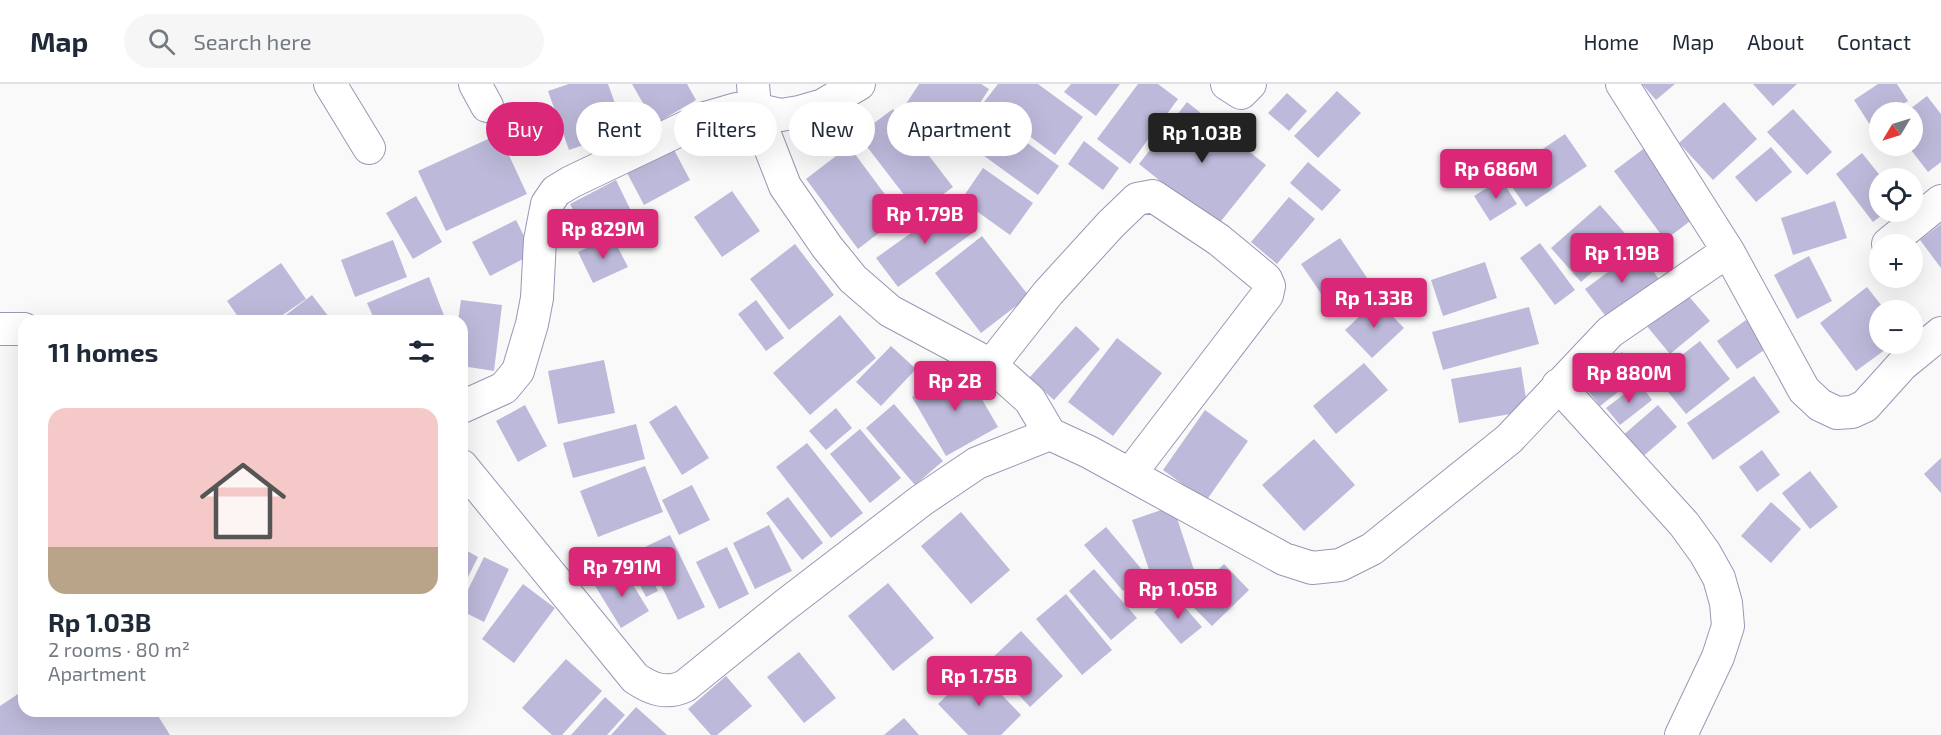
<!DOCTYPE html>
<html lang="en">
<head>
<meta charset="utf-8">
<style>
	body { margin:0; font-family:"Exo 2",sans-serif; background:#f6f6f7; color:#1f2937; height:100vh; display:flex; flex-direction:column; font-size:22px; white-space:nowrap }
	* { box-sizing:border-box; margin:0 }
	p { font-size:20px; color:#747a83 }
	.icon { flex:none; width:33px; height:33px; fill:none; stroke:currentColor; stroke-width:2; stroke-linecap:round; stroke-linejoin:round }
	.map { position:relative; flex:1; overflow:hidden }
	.sheet { position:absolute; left:18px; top:231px; width:450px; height:402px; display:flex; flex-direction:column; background:#fff; border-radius:18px; box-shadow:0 6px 24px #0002 }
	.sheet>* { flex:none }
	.guide { position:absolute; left:486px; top:18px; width:570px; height:54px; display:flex; gap:12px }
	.needle { width:39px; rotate:232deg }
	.tools { position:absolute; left:1869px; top:18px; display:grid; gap:12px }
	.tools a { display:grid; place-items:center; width:54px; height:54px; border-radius:50%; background:#fff; box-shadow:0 6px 24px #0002; font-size:30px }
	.price { position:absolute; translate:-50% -51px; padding:0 14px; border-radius:6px; background:#db2777; color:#fff; font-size:20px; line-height:39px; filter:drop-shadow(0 2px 3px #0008) }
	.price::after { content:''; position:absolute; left:50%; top:36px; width:18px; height:14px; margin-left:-9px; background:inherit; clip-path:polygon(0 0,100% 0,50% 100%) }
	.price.current { background:#222; color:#fff }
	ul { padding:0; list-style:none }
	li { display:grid; align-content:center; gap:12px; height:318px; padding:0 30px }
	li span { display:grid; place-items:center; height:186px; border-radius:18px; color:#555 }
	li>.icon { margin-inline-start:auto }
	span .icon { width:108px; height:108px; fill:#fffc; stroke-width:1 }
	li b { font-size:26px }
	h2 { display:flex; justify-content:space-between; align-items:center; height:72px; padding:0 30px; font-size:26px }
	.pill { padding:0 21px; border-radius:27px; background:#fff; box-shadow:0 6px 24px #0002; font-size:21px; line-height:54px }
	.pill.current { background:#db2777; color:#fff }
	header { display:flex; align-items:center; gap:36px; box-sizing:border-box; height:84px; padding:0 30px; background:#fff; border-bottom:2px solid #e0e1e3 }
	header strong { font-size:28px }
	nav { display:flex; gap:33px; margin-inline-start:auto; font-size:21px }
	.search { width:420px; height:54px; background:#f6f6f7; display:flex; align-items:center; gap:15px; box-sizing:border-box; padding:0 21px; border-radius:33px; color:#747a83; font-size:22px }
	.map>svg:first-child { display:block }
	.building { fill:#bdb9da }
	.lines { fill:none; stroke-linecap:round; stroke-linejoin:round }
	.minor-casing { stroke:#9a96b6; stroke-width:34 }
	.minor { stroke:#fff; stroke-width:32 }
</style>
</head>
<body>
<header>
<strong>Map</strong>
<div class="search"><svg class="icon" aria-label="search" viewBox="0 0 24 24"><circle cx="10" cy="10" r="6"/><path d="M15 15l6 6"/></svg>Search here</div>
<nav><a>Home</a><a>Map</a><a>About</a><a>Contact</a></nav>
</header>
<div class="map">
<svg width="1941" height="651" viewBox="0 0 1941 651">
	<rect width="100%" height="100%" fill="#f9f9f9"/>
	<path class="building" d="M569,0H608L625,47L569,66L548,7Z
		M632,0H687L696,16L655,40Z
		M919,0H981L989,5L954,60L902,26Z
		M998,0H1038L1083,33L1055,71L984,18Z
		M1071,0H1120L1096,32L1064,8Z
		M1138,0H1158L1178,15L1130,80L1097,55Z
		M1642,0H1675L1656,16Z
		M1753,0H1797L1773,22Z
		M1878,0H1897L1908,17L1889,28H1880V35L1870,41L1854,16Z
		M1337,7L1361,29L1318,74L1294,52Z
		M1287,9L1307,27L1289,47L1268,29Z
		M1927,12L1941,30V78L1928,88L1908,62H1912V28H1906Z
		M1187,18L1266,81L1217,142L1139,80Z
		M1724,18L1757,55L1713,96L1679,59Z
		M893,25L953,103L918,129L858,51Z
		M1793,25L1832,68L1807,91L1767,48Z
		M1001,40L1059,82L1038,111L980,69Z
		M499,50L527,110L446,147L418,87Z
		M1565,50L1587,82L1526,123L1504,91Z
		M1084,57L1119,84L1103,106L1068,80Z
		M671,60L690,96L644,121L625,85Z
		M1650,60L1701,129L1665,156L1614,87Z
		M849,62L901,132L858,165L806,95Z
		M1771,63L1792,88L1756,118L1735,93Z
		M1862,69L1882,94H1880V128H1886L1873,138L1836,90Z
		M1308,78L1341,106L1322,127L1290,99Z
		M983,84L1033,119L1010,151L961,116Z
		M1501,95L1517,120L1490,137L1474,112Z
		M616,96L633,131L588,154L570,120Z
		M732,107L760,147L722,173L694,133Z
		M416,112L442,158L413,175L386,129Z
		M1289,113L1315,135L1277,180L1251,158Z
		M1835,117L1847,154L1793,171L1781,134Z
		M953,119L974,148L898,203L876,174Z
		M1600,121L1630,155L1581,198L1551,164Z
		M516,136L533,170L490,192L472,158Z
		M1941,140V184L1920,156Z
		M612,152L628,183L593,199L578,168Z
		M982,152L1029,212L981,249L935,189Z
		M1340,154L1376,207L1337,233L1301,180Z
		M393,156L407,193L355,213L341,176Z
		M1540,159L1575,206L1555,221L1520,174Z
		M795,160L834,211L789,246L750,195Z
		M1638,166L1659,195L1607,234L1585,205Z
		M1809,172L1832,217L1797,235L1774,191Z
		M1485,178L1497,214L1443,232L1431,196Z
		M281,179L306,215L274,237H241L227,217Z
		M429,193L445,234L437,237H375L367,219Z
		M1867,203L1885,226H1880V260H1893L1856,287L1820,239Z
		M1686,209L1710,237L1670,270L1646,241Z
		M312,211L332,237H278Z
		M461,216L502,221L494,287L462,282V237H458Z
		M756,216L784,254L766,267L738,230Z
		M1377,216L1404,244L1372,274L1345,246Z
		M1529,223L1539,260L1443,286L1432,248Z
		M840,231L876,274L810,331L773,289Z
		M1746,236L1767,264L1737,285L1717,257Z
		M1076,242L1100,265L1054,316L1029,294Z
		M1117,254L1162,289L1113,352L1068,318Z
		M1700,257L1730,295L1686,330L1655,292Z
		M891,262L916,285L881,322L856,298Z
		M1622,268L1640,291L1600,322L1582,299Z
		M604,276L615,329L558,340L548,287Z
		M1364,279L1388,306L1336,350L1313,322Z
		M1521,283L1528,327L1459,339L1451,295Z
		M964,284L998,343L946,372L912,313Z
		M1754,292L1780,328L1713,376L1687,339Z
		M1639,299L1652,316L1620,341L1606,324Z
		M894,320L943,377L915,401L866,344Z
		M525,321L547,362L518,378L496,337Z
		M676,321L709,374L682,391L649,338Z
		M1658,321L1677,343L1640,375L1621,353Z
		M836,324L852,344L826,366L809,347Z
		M1205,326L1248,357L1206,417L1163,386Z
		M636,340L645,375L573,394L563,359Z
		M860,345L901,394L870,419L830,370Z
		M1314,355L1355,401L1304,447L1262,401Z
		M807,359L863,429L831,454L776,383Z
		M1762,366L1780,391L1757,408L1739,383Z
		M1941,374V409L1924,390Z
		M645,382L663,428L598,453L580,407Z
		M1810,387L1838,423L1810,445L1782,409Z
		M692,401L710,436L679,451L662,416Z
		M788,413L823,459L802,476L766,429Z
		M1771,418L1801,445L1771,479L1741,452Z
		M1173,422L1196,492L1156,506L1132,436Z
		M961,428L1010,486L971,520L921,462Z
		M769,441L792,487L755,505L733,459Z
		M1106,443L1144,488L1123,507L1084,461Z
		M670,451L705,523L678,536L643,464Z
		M727,463L749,510L719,525L696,478Z
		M462,464L478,473L462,505Z
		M639,470L658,507L646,513L627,476Z
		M484,473L509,485L484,538L462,527V518Z
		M1224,480L1249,506L1212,542L1186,516Z
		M622,483L649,527L621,544L594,500Z
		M1094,485L1137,534L1111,556L1069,507Z
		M888,499L934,554L893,587L848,532Z
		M523,500L555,524L514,579L482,555Z
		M1066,510L1112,566L1082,591L1036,535Z
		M1174,511L1202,543L1181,560L1154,528Z
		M1021,547L1063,592L1030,623L988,578Z
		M799,568L836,614L804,639L767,593Z
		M566,575L602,607L562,651H552L522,624Z
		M975,583L1021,631L1001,651H968L938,620Z
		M726,592L752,622L717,651H711L688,625Z
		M24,606V627H155L170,651H0V622Z
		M605,613L625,631L607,651H571Z
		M636,623L665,649L667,651H611Z
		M904,634L919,651H884Z"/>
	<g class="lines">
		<g class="minor-casing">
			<path id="minor" d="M330,0L369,64
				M475,0L487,22
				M753,0L755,25L785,102L827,163L853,195L890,227L991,281L1030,316L1050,350
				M1227,0L1241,9L1250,0
				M1622,0L1728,167L1804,306L1820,321L1837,329L1852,328L1865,322L1902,281L1941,249
				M1888,160L1941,117
				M0,245H24
				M991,281L1048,209L1111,140L1137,115L1153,112L1219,156L1266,195L1269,202L1267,211L1130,390
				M1558,301L1684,440L1705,469L1719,494L1726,519L1728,542L1718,573L1681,651
				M462,323L504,304L518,287L532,240L537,214L540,156L547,120L556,107L571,98L705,34L736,25H755L781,31L799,28L823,21L859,0
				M462,382L635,594C651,605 666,611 685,602L784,522L922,416L977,379L1050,350L1089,368L1284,475L1312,484L1340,481L1372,465L1509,355L1610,248L1728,167"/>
		</g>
		<use href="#minor" class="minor"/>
	</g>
</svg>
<div class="tools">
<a><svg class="needle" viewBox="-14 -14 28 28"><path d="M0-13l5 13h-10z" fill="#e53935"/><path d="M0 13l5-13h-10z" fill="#747a83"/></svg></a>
<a><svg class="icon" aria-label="locate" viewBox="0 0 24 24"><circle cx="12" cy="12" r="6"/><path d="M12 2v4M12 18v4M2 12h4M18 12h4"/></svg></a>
<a>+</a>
<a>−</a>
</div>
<b class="price current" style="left:1202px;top:80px">Rp 1.03B</b>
<b class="price" style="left:1496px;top:116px">Rp 686M</b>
<b class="price" style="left:925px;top:161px">Rp 1.79B</b>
<b class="price" style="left:603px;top:176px">Rp 829M</b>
<b class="price" style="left:1622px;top:200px">Rp 1.19B</b>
<b class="price" style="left:1374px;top:245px">Rp 1.33B</b>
<b class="price" style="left:1629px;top:320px">Rp 880M</b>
<b class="price" style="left:955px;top:328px">Rp 2B</b>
<b class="price" style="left:622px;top:514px">Rp 791M</b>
<b class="price" style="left:1178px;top:536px">Rp 1.05B</b>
<b class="price" style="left:979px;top:623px">Rp 1.75B</b>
<div class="guide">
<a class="pill current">Buy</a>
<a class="pill">Rent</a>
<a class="pill">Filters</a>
<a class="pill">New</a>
<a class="pill">Apartment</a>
</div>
<section class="sheet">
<h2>11 homes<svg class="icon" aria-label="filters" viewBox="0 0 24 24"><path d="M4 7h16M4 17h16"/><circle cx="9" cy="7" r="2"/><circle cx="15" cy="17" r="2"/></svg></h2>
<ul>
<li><span style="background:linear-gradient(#f6c9c9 75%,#b9a48a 0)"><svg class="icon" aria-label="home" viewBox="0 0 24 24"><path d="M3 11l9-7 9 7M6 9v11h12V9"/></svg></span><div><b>Rp 1.03B</b><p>2 rooms · 80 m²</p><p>Apartment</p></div></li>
</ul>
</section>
</div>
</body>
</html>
